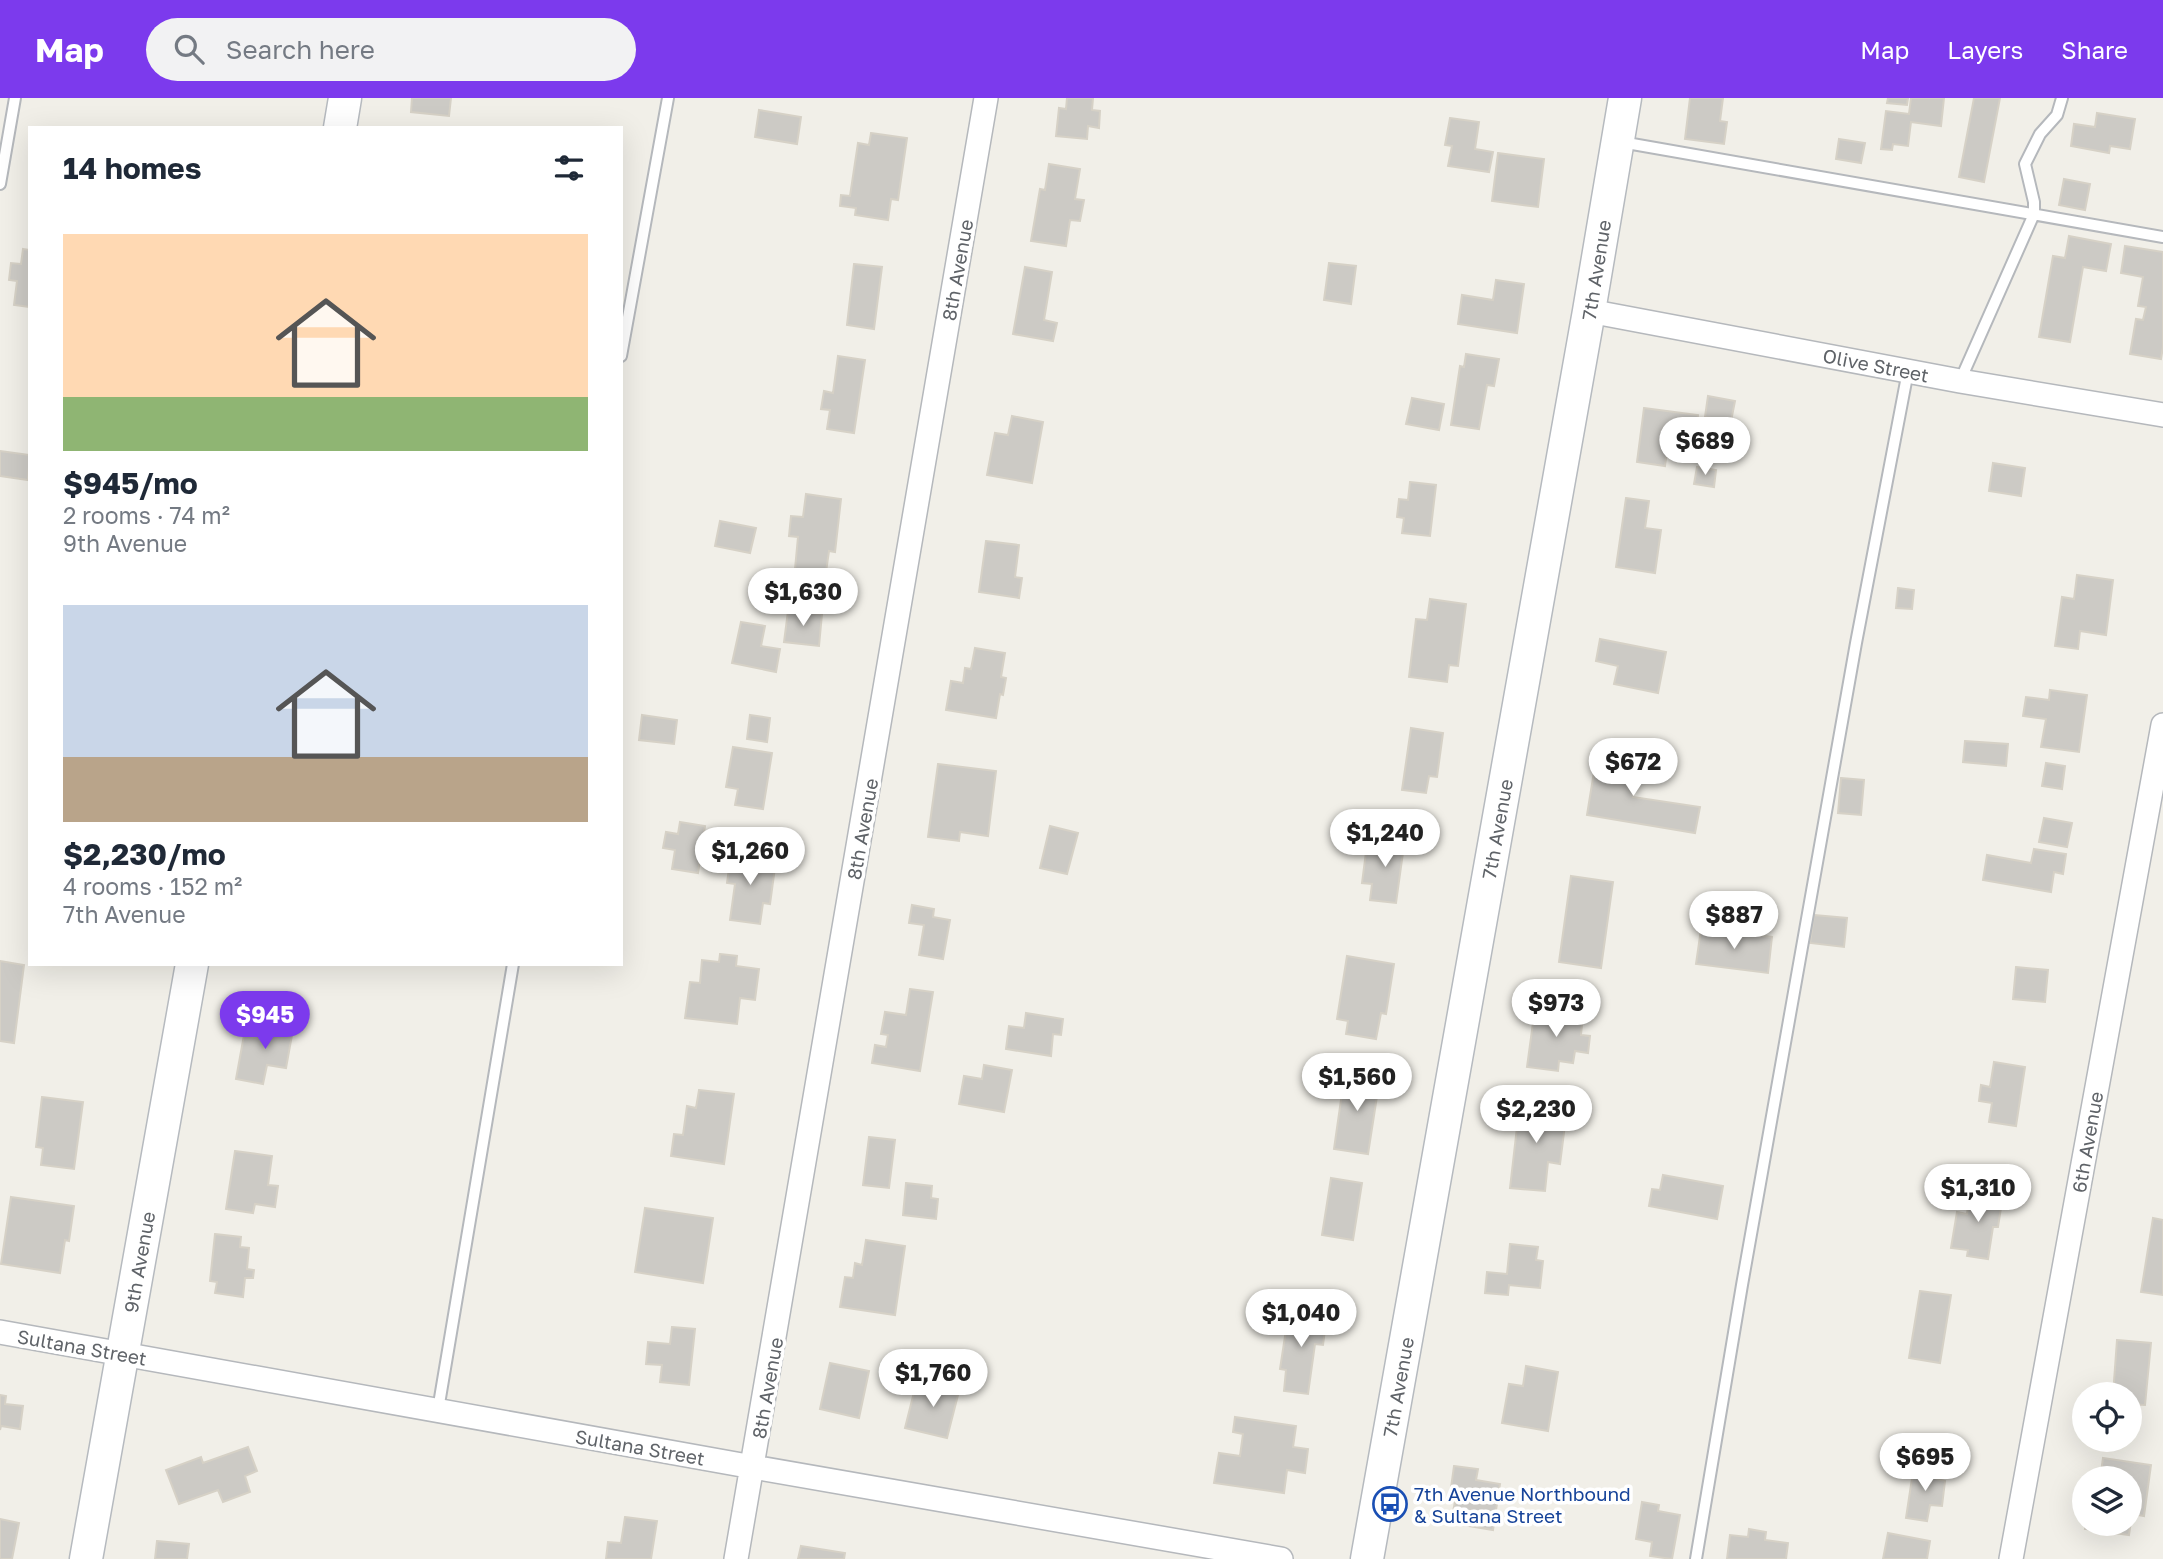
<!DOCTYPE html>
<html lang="en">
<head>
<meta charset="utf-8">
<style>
	body { margin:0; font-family:"Golos Text",sans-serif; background:#f2f2f3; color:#1f2937; height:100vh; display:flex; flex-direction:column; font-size:26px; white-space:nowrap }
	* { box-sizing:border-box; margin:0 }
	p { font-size:23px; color:#747a83 }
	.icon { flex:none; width:38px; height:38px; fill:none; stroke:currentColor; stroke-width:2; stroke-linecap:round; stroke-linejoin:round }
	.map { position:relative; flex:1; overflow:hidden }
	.panel { position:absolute; left:28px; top:28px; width:595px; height:840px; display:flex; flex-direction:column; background:#fff; border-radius:0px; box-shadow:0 7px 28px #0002 }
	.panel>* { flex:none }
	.controls { position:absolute; left:2072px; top:1284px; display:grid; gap:14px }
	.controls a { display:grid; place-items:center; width:70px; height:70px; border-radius:50%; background:#fff; box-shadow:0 7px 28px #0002; font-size:35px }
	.price { position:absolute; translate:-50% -60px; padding:0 16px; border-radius:24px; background:#fff; color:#222; font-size:23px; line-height:46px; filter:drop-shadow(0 2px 4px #0008) }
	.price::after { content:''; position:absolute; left:50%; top:42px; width:21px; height:16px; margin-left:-10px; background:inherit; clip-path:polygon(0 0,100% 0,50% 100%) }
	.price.selected { background:#7c3aed; color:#fff }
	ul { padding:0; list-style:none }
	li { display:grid; align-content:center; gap:14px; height:371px; padding:0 35px }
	li span { display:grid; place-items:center; height:217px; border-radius:0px; color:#555 }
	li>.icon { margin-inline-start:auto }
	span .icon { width:126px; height:126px; fill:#fffc; stroke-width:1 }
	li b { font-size:30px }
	h2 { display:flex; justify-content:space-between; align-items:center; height:84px; padding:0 35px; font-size:30px }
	header { display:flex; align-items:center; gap:42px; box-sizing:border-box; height:98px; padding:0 35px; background:#7c3aed; color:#fff }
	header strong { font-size:33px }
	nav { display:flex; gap:38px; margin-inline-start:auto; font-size:24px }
	.search { width:490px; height:63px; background:#f2f2f3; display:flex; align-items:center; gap:18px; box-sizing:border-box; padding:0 24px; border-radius:38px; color:#747a83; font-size:26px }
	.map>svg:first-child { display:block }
	.building { fill:#cccac5; stroke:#d6d1c6; stroke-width:2 }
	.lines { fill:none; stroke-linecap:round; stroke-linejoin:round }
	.lane-casing { stroke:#b5b8bc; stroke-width:14 }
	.street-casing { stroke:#b5b8bc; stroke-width:26 }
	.secondary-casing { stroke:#b6babf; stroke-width:35 }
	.lane { stroke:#fff; stroke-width:10 }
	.street { stroke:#fff; stroke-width:23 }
	.secondary { stroke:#fff; stroke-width:32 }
	.labels { text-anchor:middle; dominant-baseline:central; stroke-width:7; stroke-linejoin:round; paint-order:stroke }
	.street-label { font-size:19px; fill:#5f6368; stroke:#fff }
	.transit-label { font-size:19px; fill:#164399; stroke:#fff; text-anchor:start }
</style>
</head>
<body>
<header>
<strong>Map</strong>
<div class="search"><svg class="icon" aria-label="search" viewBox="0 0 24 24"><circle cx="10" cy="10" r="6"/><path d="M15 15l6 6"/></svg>Search here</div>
<nav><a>Map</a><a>Layers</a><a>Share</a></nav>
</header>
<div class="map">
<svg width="2163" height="1461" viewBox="0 0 2163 1461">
	<rect width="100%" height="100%" fill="#f1efe8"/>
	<path class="building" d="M412,0H451L449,18L411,14Z
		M1067,0H1093L1092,12L1100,13L1099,30L1088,28L1087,41L1056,38L1059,10L1066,11Z
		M1690,0H1723L1720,23L1727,24L1724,46L1685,41Z
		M1888,0H1908L1907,7L1887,5Z
		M1911,0H1944L1941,28L1911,24L1908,48L1893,46L1892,52L1881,51L1886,13L1909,16Z
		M1974,0H2000L1984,84L1959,79Z
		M759,12L801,19L797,46L755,39Z
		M2097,15L2135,21L2130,51L2110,48L2109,55L2071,48L2074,26L2095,29Z
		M1450,20L1479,24L1475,51L1493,54L1489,74L1448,68L1452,48L1445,47Z
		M871,35L907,40L898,102L891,101L888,122L855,117L856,110L840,108L841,97L850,98L858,45L869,47Z
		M1839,41L1865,45L1861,65L1836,61Z
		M1498,55L1544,61L1538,109L1492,103Z
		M1049,66L1080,71L1075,101L1084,102L1080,123L1070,122L1066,148L1031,143L1040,91L1045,92Z
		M2064,81L2090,86L2085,112L2059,107Z
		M2069,138L2111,146L2106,173L2083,169L2070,244L2039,239L2053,158L2065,160Z
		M2125,148L2163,154V249L2161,261L2130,256L2136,221L2143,222L2146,209L2138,208L2143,179L2121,175Z
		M23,151L30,152V209L14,207L17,183L9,182L11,165L21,166Z
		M1329,165L1356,168L1351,206L1324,202Z
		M854,166L882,169L874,231L847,227Z
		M1025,169L1052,174L1044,222L1057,225L1053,243L1013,236Z
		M1496,182L1524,186L1517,235L1458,226L1462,197L1493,202Z
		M1466,256L1499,261L1494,288L1487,287L1479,331L1451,327L1460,268L1464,269Z
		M838,258L865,262L854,335L827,331L830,312L821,311L824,293L833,295Z
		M1708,298L1735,303L1731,323L1705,319Z
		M1412,300L1444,306L1439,332L1406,326Z
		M1644,310L1698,317L1694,349L1668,345L1665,368L1637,364Z
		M1012,318L1043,324L1032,385L987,377L995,335L1008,337Z
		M0,353L30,357L28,382L0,378Z
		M1993,365L2025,370L2021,398L1989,393Z
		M1697,369L1716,372L1714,389L1694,386Z
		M1410,384L1436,387L1430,438L1402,435L1404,420L1397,419L1399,401L1408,402Z
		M806,396L841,401L835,454L829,453L826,474L795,471L798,439L789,438L791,418L803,419Z
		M1626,400L1649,403L1645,430L1661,432L1655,475L1616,469Z
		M720,423L756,430L750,455L715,448Z
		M986,443L1019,447L1015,479L1022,480L1019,500L979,494Z
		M2077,477L2113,482L2106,537L2080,533L2078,551L2055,548L2062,499L2074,501Z
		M1898,490L1914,492L1912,511L1896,510Z
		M1430,501L1466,506L1458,568L1449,567L1447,584L1409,579L1416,521L1427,522Z
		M788,513L822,516L819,548L784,544Z
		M741,524L765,528L761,548L780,551L776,574L732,565Z
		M1600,541L1666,554L1658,595L1614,586L1618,568L1596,563Z
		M975,550L1005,555L1001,579L1006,580L1003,597L1000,596L996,620L946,612L951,583L963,585L965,570L971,571Z
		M2050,592L2087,597L2079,654L2041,649L2046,621L2023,618L2026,599L2049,602Z
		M642,617L677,622L674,646L639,642Z
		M750,617L770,620L767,644L747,641Z
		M1411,630L1443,635L1437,679L1429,678L1426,695L1402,692Z
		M1965,643L2008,646L2006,668L1963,664Z
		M733,649L772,655L763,711L735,707L738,691L726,689Z
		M1597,655L1639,662L1633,699L1700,709L1695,735L1587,717Z
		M2046,665L2065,668L2062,691L2042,688Z
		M938,666L996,673L988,738L960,734L959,743L928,739Z
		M1841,680L1864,682L1861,717L1838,715Z
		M2044,720L2072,725L2067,749L2039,744Z
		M680,724L705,728L698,775L672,771L675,752L663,750L666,734L678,736Z
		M1050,728L1078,735L1067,776L1040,770Z
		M1380,737L1405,740L1396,805L1370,802L1372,786L1362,785L1366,754L1377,755Z
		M2034,751L2066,756L2063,776L2054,774L2051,794L1983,782L1987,757L2031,765Z
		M731,756L776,762L770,806L763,805L760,826L730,822L735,786L727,785Z
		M1571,778L1613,784L1601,870L1559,864Z
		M912,807L934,811L933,819L950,822L943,861L919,857L924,827L909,825Z
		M1814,817L1847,820L1844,849L1810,845Z
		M1701,831L1772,839L1768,875L1696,866Z
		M720,856L737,858L736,868L759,871L755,902L740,900L737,926L685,920L690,884L700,885L702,862L719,864Z
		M1347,858L1394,866L1386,916L1381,915L1376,941L1346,936L1348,923L1337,921Z
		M0,863L24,867L14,945L0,943Z
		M2016,869L2048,872L2045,904L2013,901Z
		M910,891L933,894L920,973L872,965L875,947L886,949L888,937L881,936L885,914L906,917Z
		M1535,910L1583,917L1581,937L1590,938L1588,955L1575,953L1573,965L1559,963L1558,973L1527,969Z
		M1026,915L1063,921L1061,937L1053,936L1051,958L1006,951L1009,928L1024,930Z
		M262,921L294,926L286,970L267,967L263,986L236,981L244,937L258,940Z
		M1994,964L2025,969L2016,1028L1989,1024L1992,1005L1979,1003L1981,987L1990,989Z
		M984,967L1012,972L1004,1014L959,1006L964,978L982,981Z
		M1345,974L1380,979L1368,1056L1334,1051Z
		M699,992L734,996L724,1066L671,1058L674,1036L683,1037L687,1008L696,1010Z
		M42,999L83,1004L74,1071L41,1067L43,1050L36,1049Z
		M1520,1003L1558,1007L1557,1018L1566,1019L1560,1066L1548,1064L1545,1093L1510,1090Z
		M869,1039L895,1042L889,1090L863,1087Z
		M235,1053L272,1058L268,1087L278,1088L275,1109L255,1106L253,1115L226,1111Z
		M1663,1077L1723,1088L1717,1121L1649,1108L1652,1091L1660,1092Z
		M1331,1080L1362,1085L1353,1142L1322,1137Z
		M906,1085L932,1088L931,1100L938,1101L936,1121L903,1117Z
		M1970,1092L2003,1097L1998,1129H1993L1988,1161L1967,1158L1968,1152L1951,1150L1957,1114L1967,1116Z
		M11,1099L74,1108L69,1143L65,1142L60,1175L1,1166Z
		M645,1110L713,1120L703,1185L635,1174Z
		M2153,1120L2163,1122V1197L2141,1194Z
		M215,1136L241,1139L240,1149L249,1150L247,1171L254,1172L253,1180H245L243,1199L215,1195L217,1184L210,1183Z
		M866,1142L905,1148L895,1217L840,1209L845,1179L853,1180L855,1165L862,1167Z
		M1510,1146L1538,1149L1536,1162L1543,1163L1540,1190L1509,1187L1508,1197L1485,1195L1487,1174L1507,1176Z
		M1920,1193L1951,1197L1940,1265L1909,1260Z
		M1289,1212L1327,1217L1323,1247L1315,1246L1308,1296L1284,1293L1286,1272L1280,1271Z
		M672,1229L695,1231L689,1287L660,1284L662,1267L646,1266L648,1244L670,1246Z
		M2117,1242L2151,1245L2145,1307L2130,1306V1297H2113Z
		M830,1265L869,1273L859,1320L820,1311Z
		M1526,1268L1558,1274L1548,1333L1502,1325L1509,1286L1523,1288Z
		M931,1280L952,1286L950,1295L958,1297L947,1340L905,1330L915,1290L927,1294Z
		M0,1297L6,1298L5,1306L23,1308L20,1331L1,1328L0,1332Z
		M1235,1319L1296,1328L1293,1349L1308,1351L1305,1375L1287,1372L1284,1395L1214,1385L1219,1355L1240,1358L1243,1336L1233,1334Z
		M248,1349L257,1373L245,1378L250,1394L223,1404L218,1392L179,1406L166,1372L201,1359L203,1365Z
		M2103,1360L2151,1367L2144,1418L2132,1416L2129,1437L2085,1431L2086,1426H2130V1381H2100Z
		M1914,1367L1939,1371L1937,1381L1945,1383L1942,1408L1930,1407L1927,1423L1906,1420Z
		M1454,1368L1478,1371L1476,1382L1500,1386L1493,1432L1451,1425L1456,1398L1450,1397Z
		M1642,1404L1659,1407L1658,1413L1680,1417L1672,1461L1650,1458L1652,1444L1636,1441Z
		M625,1419L657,1423L651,1461H606L608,1444L621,1445Z
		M0,1421L19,1425L12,1461H0Z
		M1749,1431L1766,1434L1765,1442L1788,1445L1786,1461H1727L1730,1437L1748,1439Z
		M1888,1435L1930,1443L1927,1461H1883Z
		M157,1443L189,1446L187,1461H155Z
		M801,1448L845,1455L844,1461H798Z"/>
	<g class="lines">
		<g class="lane-casing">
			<path id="lane" d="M1621,44L2163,139
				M0,86L15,0
				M621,258L668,0
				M1960,283L2034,116V104L2025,66L2040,36L2057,17L2062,0
				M438,1312L513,866
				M1696,1461L1742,1187L1856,545L1908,273"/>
		</g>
		<g class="street-casing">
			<path id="street" d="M1589,213L1960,283L2163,317
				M0,1234L753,1369L1281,1461
				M736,1461L986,0
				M2011,1461L2163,627"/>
		</g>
		<g class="secondary-casing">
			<path id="secondary" d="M340,30L345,0
				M86,1461L192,866
				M1367,1461L1589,213L1625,0"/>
		</g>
		<use href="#lane" class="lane"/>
		<use href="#street" class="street"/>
		<use href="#secondary" class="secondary"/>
	</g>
	<defs>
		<g id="bus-ring" transform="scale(1.75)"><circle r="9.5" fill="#fff" stroke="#1a4fb4" stroke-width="1.5"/><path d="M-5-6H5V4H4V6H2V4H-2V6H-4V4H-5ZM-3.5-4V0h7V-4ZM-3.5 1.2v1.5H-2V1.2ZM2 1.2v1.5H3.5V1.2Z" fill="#1a4fb4"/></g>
	</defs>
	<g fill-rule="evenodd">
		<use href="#bus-ring" x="1390" y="1406"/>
	</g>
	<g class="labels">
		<g class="street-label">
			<text transform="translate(957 172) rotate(-80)">8th Avenue</text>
			<text transform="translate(1596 172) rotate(-81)">7th Avenue</text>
			<text transform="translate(1876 267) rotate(11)">Olive Street</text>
			<text transform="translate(862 731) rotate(-80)">8th Avenue</text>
			<text transform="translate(1497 731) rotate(-80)">7th Avenue</text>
			<text transform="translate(2087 1044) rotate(-80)">6th Avenue</text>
			<text transform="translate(139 1164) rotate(-80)">9th Avenue</text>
			<text transform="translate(82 1249) rotate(10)">Sultana Street</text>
			<text transform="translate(1398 1289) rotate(-80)">7th Avenue</text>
			<text transform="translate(767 1290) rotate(-80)">8th Avenue</text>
			<text transform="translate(640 1349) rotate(10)">Sultana Street</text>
		</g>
		<g class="transit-label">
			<text x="1414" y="1395">7th Avenue Northbound<tspan x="1414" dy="22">&amp; Sultana Street</tspan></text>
		</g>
	</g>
</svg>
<div class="controls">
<a><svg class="icon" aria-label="locate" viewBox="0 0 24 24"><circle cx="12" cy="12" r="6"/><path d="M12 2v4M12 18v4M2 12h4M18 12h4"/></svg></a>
<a><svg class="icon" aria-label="layers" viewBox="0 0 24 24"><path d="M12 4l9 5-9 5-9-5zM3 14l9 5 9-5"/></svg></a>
</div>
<b class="price" style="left:1705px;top:379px">$689</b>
<b class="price" style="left:803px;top:530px">$1,630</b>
<b class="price" style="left:1633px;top:700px">$672</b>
<b class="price" style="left:1385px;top:771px">$1,240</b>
<b class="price" style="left:750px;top:789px">$1,260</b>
<b class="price" style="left:1734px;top:853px">$887</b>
<b class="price" style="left:1556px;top:941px">$973</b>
<b class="price selected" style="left:265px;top:953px">$945</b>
<b class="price" style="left:1357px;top:1015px">$1,560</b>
<b class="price" style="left:1536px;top:1047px">$2,230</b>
<b class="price" style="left:1978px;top:1126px">$1,310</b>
<b class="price" style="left:1301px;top:1251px">$1,040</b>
<b class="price" style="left:933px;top:1311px">$1,760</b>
<b class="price" style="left:1925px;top:1395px">$695</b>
<section class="panel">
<h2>14 homes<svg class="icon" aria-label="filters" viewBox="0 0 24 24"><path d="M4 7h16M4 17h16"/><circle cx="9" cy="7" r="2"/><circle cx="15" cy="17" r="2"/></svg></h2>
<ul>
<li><span style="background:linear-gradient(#ffd9b3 75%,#8fb573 0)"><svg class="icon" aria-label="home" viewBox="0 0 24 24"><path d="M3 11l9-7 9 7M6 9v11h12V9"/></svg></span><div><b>$945/mo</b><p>2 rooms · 74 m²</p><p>9th Avenue</p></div></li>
<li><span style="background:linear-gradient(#c9d6e8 70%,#b9a48a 0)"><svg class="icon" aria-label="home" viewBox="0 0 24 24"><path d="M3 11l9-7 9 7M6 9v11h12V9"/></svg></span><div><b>$2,230/mo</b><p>4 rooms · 152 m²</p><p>7th Avenue</p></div></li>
</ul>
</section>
</div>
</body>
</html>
